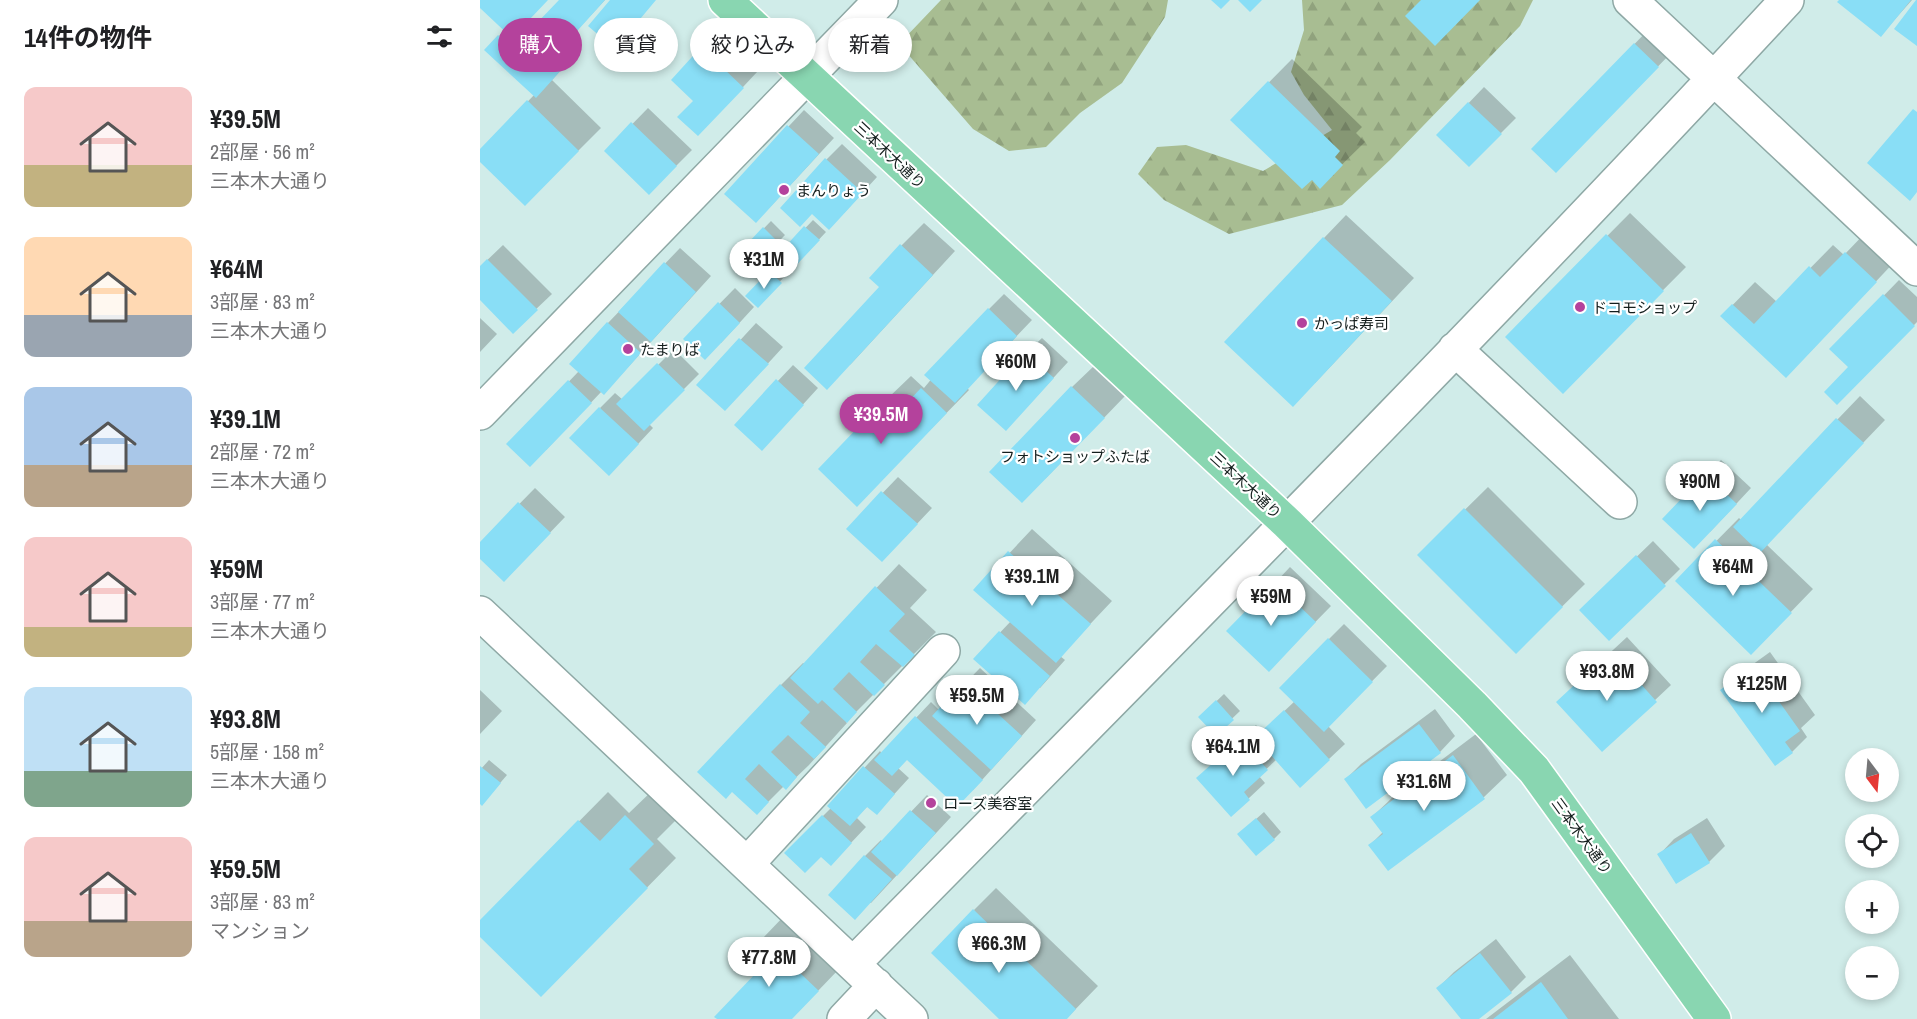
<!DOCTYPE html>
<html lang="ja">
<head>
<meta charset="utf-8">
<style>
	body { margin:0; font-family:"Archivo Narrow","Noto Sans JP",sans-serif; background:#f2f2f2; color:#202124; height:100vh; display:flex; flex-direction:column; font-size:22px; white-space:nowrap }
	* { box-sizing:border-box; margin:0 }
	p { font-size:20px; color:#757577 }
	.icon { flex:none; width:33px; height:33px; fill:none; stroke:currentColor; stroke-width:2; stroke-linecap:round; stroke-linejoin:round }
	.map { position:relative; flex:1; overflow:hidden }
	.side { display:flex; flex-direction:column; background:#fff; width:480px }
	.side>* { flex:none }
	.banner { position:absolute; left:18px; top:18px; width:570px; height:54px; display:flex; gap:12px }
	.needle { width:39px; rotate:164deg }
	.tools { position:absolute; left:1365px; top:748px; display:grid; gap:12px }
	.tools a { display:grid; place-items:center; width:54px; height:54px; border-radius:50%; background:#fff; box-shadow:0 3px 9px #0003; font-size:30px }
	.price { position:absolute; translate:-50% -51px; padding:0 14px; border-radius:21px; background:#fff; color:#222; font-size:20px; line-height:39px; filter:drop-shadow(0 2px 3px #0008) }
	.price::after { content:''; position:absolute; left:50%; top:36px; width:18px; height:14px; margin-left:-9px; background:inherit; clip-path:polygon(0 0,100% 0,50% 100%) }
	.price.selected { background:#b4429c; color:#fff }
	ul { padding:0; list-style:none }
	li { display:flex; align-items:center; gap:18px; height:150px; padding:0 24px }
	li span { display:grid; place-items:center; flex:none; width:168px; height:120px; border-radius:12px; color:#555 }
	li>.icon { margin-inline-start:auto }
	span .icon { width:72px; height:72px; fill:#fffc; stroke-width:1 }
	li b { font-size:26px }
	h2 { display:flex; justify-content:space-between; align-items:center; height:72px; padding:0 24px; font-size:26px }
	.chip { padding:0 21px; border-radius:27px; background:#fff; box-shadow:0 3px 9px #0003; font-size:21px; line-height:54px }
	.chip.selected { background:#b4429c; color:#fff }
	main { display:flex; flex:1; min-height:0 }
	.map>svg:first-child { display:block }
	.forest { fill:url(#forest-firs) }
	.shadow { fill:#0003 }
	.building { fill:#89def6 }
	.lines { fill:none; stroke-linecap:round; stroke-linejoin:round }
	.minor-casing { stroke:#8ea8a5; stroke-width:36 }
	.major-casing { stroke:#fff; stroke-width:36 }
	.minor { stroke:#fff; stroke-width:33 }
	.major { stroke:#89d6b1; stroke-width:33 }
	.poi-dot { fill:#b4429c; stroke:#fff; stroke-width:2 }
	.labels { text-anchor:middle; dominant-baseline:central; stroke-width:4.5; stroke-linejoin:round; paint-order:stroke }
	.street-label { font-size:15px; fill:#141e1d; stroke:#fff }
	.poi-label { font-size:15px; fill:#141e1d; stroke:#fff; text-anchor:start }
</style>
</head>
<body>
<main>
<section class="side">
<h2>14件の物件<svg class="icon" aria-label="filters" viewBox="0 0 24 24"><path d="M4 7h16M4 17h16"/><circle cx="9" cy="7" r="2"/><circle cx="15" cy="17" r="2"/></svg></h2>
<ul>
<li><span style="background:linear-gradient(#f6c9c9 65%,#c2b280 0)"><svg class="icon" aria-label="home" viewBox="0 0 24 24"><path d="M3 11l9-7 9 7M6 9v11h12V9"/></svg></span><div><b>¥39.5M</b><p>2部屋 · 56 m²</p><p>三本木大通り</p></div></li>
<li><span style="background:linear-gradient(#ffd9b3 65%,#9aa5b1 0)"><svg class="icon" aria-label="home" viewBox="0 0 24 24"><path d="M3 11l9-7 9 7M6 9v11h12V9"/></svg></span><div><b>¥64M</b><p>3部屋 · 83 m²</p><p>三本木大通り</p></div></li>
<li><span style="background:linear-gradient(#a9c7e8 65%,#b9a48a 0)"><svg class="icon" aria-label="home" viewBox="0 0 24 24"><path d="M3 11l9-7 9 7M6 9v11h12V9"/></svg></span><div><b>¥39.1M</b><p>2部屋 · 72 m²</p><p>三本木大通り</p></div></li>
<li><span style="background:linear-gradient(#f6c9c9 75%,#c2b280 0)"><svg class="icon" aria-label="home" viewBox="0 0 24 24"><path d="M3 11l9-7 9 7M6 9v11h12V9"/></svg></span><div><b>¥59M</b><p>3部屋 · 77 m²</p><p>三本木大通り</p></div></li>
<li><span style="background:linear-gradient(#bfe0f5 70%,#7fa58c 0)"><svg class="icon" aria-label="home" viewBox="0 0 24 24"><path d="M3 11l9-7 9 7M6 9v11h12V9"/></svg></span><div><b>¥93.8M</b><p>5部屋 · 158 m²</p><p>三本木大通り</p></div></li>
<li><span style="background:linear-gradient(#f6c9c9 70%,#b9a48a 0)"><svg class="icon" aria-label="home" viewBox="0 0 24 24"><path d="M3 11l9-7 9 7M6 9v11h12V9"/></svg></span><div><b>¥59.5M</b><p>3部屋 · 83 m²</p><p>マンション</p></div></li>
</ul>
</section>
<div class="map">
<svg width="1437" height="1019" viewBox="0 0 1437 1019">
	<defs>
		<pattern id="forest-firs" width="22" height="20" patternUnits="userSpaceOnUse" patternTransform="scale(1.5)"><rect width="22" height="20" fill="#a8bd92"/><path d="M5 1l3.5 6h-7zM16 11l3.5 6h-7z" fill="#90a27d"/></pattern>
	</defs>
	<rect width="100%" height="100%" fill="#d0ece9"/>
	<path class="forest" d="M461,0H688L685,17L642,83L600,113L566,147L529,151L493,129L419,44Z
		M822,0H1053L1040,26L910,160L862,205L749,234L684,200L658,174L677,147L706,145L783,171L852,130L824,95L811,72L824,30Z"/>
	<path class="shadow" d="M2,0H67L41,27L50,34L81,0H125L87,41L98,51L72,80L121,128L45,204L0,160V151L55,94L19,36L25,29L0,6Z
		M1361,0H1432L1401,35Z
		M1170,28L1193,51L1092,155L1053,149Z
		M237,33L278,71L233,119L215,100L222,48Z
		M812,59L882,127L876,133L885,142L840,186L752,120Z
		M1004,87L1036,118L989,165L958,135Z
		M168,108L212,150L169,193L126,151Z
		M324,110L354,138L291,206L246,193Z
		M362,144L397,177L364,213L346,160Z
		M1150,213L1206,267L1083,391L1027,337Z
		M866,215L934,278L835,383L844,238Z
		M333,220L346,232L278,305L268,296L298,263L295,260Z
		M291,221L305,235L268,273L254,259Z
		M444,223L475,251L370,365L421,246Z
		M1388,230L1418,258L1328,354L1242,316L1275,282L1297,302L1353,245L1364,255Z
		M23,245L72,294L33,331L0,298V267Z
		M200,248L231,276L139,377L122,391L66,450L29,444L99,371L128,323Z
		M1419,280L1437,297V322L1357,403L1371,367L1352,349Z
		M255,288L274,307L241,343L205,339Z
		M524,294L552,320L487,388L489,390L399,482L408,398L431,376L444,388L509,309Z
		M0,318L17,334L0,352Z
		M276,323L303,347L260,394L219,385Z
		M562,338L588,362L541,413L546,353Z
		M194,349L219,374L169,424L173,428L145,458L120,408L135,393L143,400Z
		M313,365L338,388L297,433L256,425Z
		M615,365L646,395L565,479L592,387Z
		M1380,396L1405,420L1286,544L1333,589L1271,653L1197,581L1259,518L1261,520Z
		M1241,460L1271,488L1230,532L1226,475Z
		M418,477L452,508L417,545L368,529Z
		M1008,487L1105,584L1036,652L939,555Z
		M55,488L85,517L39,565L0,557V544Z
		M552,529L632,601L580,656L585,660L560,688L495,659L531,621L495,590Z
		M1173,541L1200,569L1129,639L1117,595Z
		M419,564L447,590L430,608L456,632L366,722L367,723L329,765L306,787L304,786L277,813L252,790L301,685L323,663L325,664Z
		M810,567L851,606L804,654L795,583Z
		M864,624L907,666L848,726L865,744L849,759H797L779,776L785,783L751,815L733,763L776,725L782,732L815,701L801,687Z
		M1147,637L1191,685L1122,750L1093,687Z
		M1290,652L1335,715L1321,728L1327,737L1312,752L1242,690L1258,675Z
		M500,668L556,720L493,790L427,758L418,768L429,778L397,813L388,806L376,817L386,827L351,864L341,855L306,853L351,808L349,806L400,751L402,754L451,702L459,710Z
		M0,690L22,711L0,734Z
		M744,694L760,711L736,734L720,717Z
		M955,709L975,736L960,752L866,779L881,764Z
		M996,734L1027,775L1004,797L908,869L890,845L903,832L892,817L915,795Z
		M9,760L27,775L9,796L0,802V770Z
		M175,788L202,814L177,839L196,858L90,966L0,935V922L128,792L149,813Z
		M447,795L471,817L391,903L350,895L385,856L401,840L402,842Z
		M784,812L801,832L794,839L767,827Z
		M1227,818L1245,846L1229,862L1197,882L1179,855L1194,839Z
		M516,888L618,986L586,1019H521L494,910Z
		M305,915L360,968L311,1019H239L278,973L263,959Z
		M1016,939L1046,977L1031,992L996,1019H983L958,988L974,972Z
		M1090,955L1139,1019H1006Z"/>
	<path class="building" d="M0,0H68L32,38L0,8Z
		M79,0H125L81,49L55,25Z
		M130,0H176L135,49L108,26Z
		M731,0H750L741,9Z
		M758,0H782L770,12Z
		M941,0H1000L955,46L925,16Z
		M1359,0H1431L1401,37L1357,2Z
		M1436,0H1437V46L1414,29Z
		M48,34L84,67L56,98L4,50L18,35L35,50Z
		M1154,43L1179,67L1076,173L1051,149Z
		M221,47L264,88L218,136L197,117L213,101L191,80Z
		M788,81L860,151L855,157L863,165L840,189L832,180L822,189L750,120Z
		M47,100L99,151L45,206L0,162V149Z
		M988,102L1022,134L989,167L956,135Z
		M1433,109L1437,112V192L1430,201L1387,163Z
		M151,122L197,166L169,195L124,151Z
		M307,125L339,154L276,223L244,194Z
		M345,158L383,193L349,230L332,214L320,227L300,208Z
		M324,226L340,240L308,274L293,260Z
		M283,227L299,243L268,275L252,260Z
		M1126,234L1184,291L1083,394L1025,337Z
		M843,237L912,301L813,407L744,342Z
		M420,244L453,275L347,390L324,368L399,287L389,278Z
		M1365,252L1397,282L1306,378L1240,316L1252,304L1274,324L1329,266L1340,277Z
		M7,259L58,310L33,334L0,300V266Z
		M184,262L216,292L171,342L138,312Z
		M289,271L302,283L278,308L265,296Z
		M1403,294L1435,326L1357,405L1344,392L1368,367L1349,349Z
		M238,302L260,323L225,360L203,339Z
		M508,308L537,336L475,403L444,375Z
		M127,322L161,353L124,395L89,364Z
		M259,338L289,364L245,411L216,385Z
		M545,352L574,378L526,431L497,405Z
		M177,363L205,390L164,431L136,404Z
		M296,379L324,405L282,451L254,425Z
		M88,380L112,403L50,467L26,444Z
		M591,386L625,418L542,503L509,472Z
		M441,388L467,413L377,507L338,469L407,397L420,410Z
		M119,407L159,444L129,476L89,438Z
		M1356,418L1384,443L1280,553L1253,527Z
		M1225,474L1257,504L1214,549L1182,519Z
		M401,491L438,524L402,562L366,529Z
		M38,502L71,533L24,582L0,559V542Z
		M984,508L1083,607L1036,654L937,555Z
		M1235,539L1312,613L1271,655L1195,581Z
		M528,551L611,624L576,663L493,590Z
		M1156,555L1186,586L1129,641L1099,610Z
		M794,582L836,622L789,672L746,631Z
		M395,586L425,614L409,631L435,655L423,667L396,644L380,662L405,685L394,696L369,672L353,689L377,712L367,723L342,700L338,704L310,678Z
		M519,631L570,676L545,705L493,659Z
		M848,638L893,682L844,732L799,688Z
		M1131,651L1177,702L1122,752L1076,702Z
		M1274,666L1320,731L1305,742L1313,753L1295,766L1240,690Z
		M483,682L542,736L511,770L452,716Z
		M300,684L330,712L320,723L346,747L334,759L308,735L291,752L317,777L306,790L279,764L265,779L289,802L277,815L252,792L246,799L217,772Z
		M736,700L754,720L736,736L718,717Z
		M804,710L850,760L820,788L775,737Z
		M435,716L503,780L477,807L427,760L412,776L394,760Z
		M939,724L961,753L886,809L864,779Z
		M760,739L788,770L764,792L770,800L751,817L716,778Z
		M973,755L1005,799L908,871L888,845L903,834L890,817Z
		M0,766L21,783L2,806L0,804Z
		M383,766L415,794L397,815L387,807L370,826L347,806Z
		M430,810L456,833L417,876L391,852Z
		M145,815L174,844L149,869L168,888L61,997L0,937V920L98,820L120,841Z
		M342,815L372,843L351,866L341,857L325,873L304,853Z
		M776,818L795,840L776,856L757,834Z
		M1211,833L1230,863L1196,884L1177,854Z
		M384,855L412,879L375,920L348,895Z
		M493,909L596,1009L587,1019H519L451,953Z
		M282,937L339,991L312,1019H237L234,1017L276,973L261,959Z
		M1000,953L1032,993L999,1019H981L956,988Z
		M1061,982L1088,1019H1013Z"/>
	<g class="lines">
		<g class="minor-casing">
			<path id="minor" d="M1150,0L1437,269
				M975,349L1140,502
				M0,413L401,0
				M0,613L431,1019
				M267,864L463,651
				M373,964C687,645 1003,328 1307,0
				M364,1019L396,985"/>
		</g>
		<g class="major-casing">
			<path id="major" d="M245,0L807,523L992,705L1054,770L1234,1019"/>
		</g>
		<use href="#minor" class="minor"/>
		<use href="#major" class="major"/>
	</g>
	<g class="poi-dot">
		<circle cx="304" cy="190" r="6"/>
		<circle cx="1100" cy="307" r="6"/>
		<circle cx="822" cy="323" r="6"/>
		<circle cx="148" cy="349" r="6"/>
		<circle cx="595" cy="438" r="6"/>
		<circle cx="451" cy="803" r="6"/>
	</g>
	<g class="labels">
		<g class="street-label">
			<text transform="translate(410 155) rotate(43)">三本木大通り</text>
			<text transform="translate(766 485) rotate(43)">三本木大通り</text>
			<text transform="translate(1102 836) rotate(54)">三本木大通り</text>
		</g>
		<g class="poi-label">
			<text x="316" y="190">まんりょう</text>
			<text x="1112" y="307">ドコモショップ</text>
			<text x="834" y="323">かっぱ寿司</text>
			<text x="160" y="349">たまりば</text>
			<text x="595" y="456" text-anchor="middle">フォトショップふたば</text>
			<text x="463" y="803">ローズ美容室</text>
		</g>
	</g>
</svg>
<div class="tools">
<a><svg class="needle" viewBox="-14 -14 28 28"><path d="M0-13l5 13h-10z" fill="#e53935"/><path d="M0 13l5-13h-10z" fill="#757577"/></svg></a>
<a><svg class="icon" aria-label="locate" viewBox="0 0 24 24"><circle cx="12" cy="12" r="6"/><path d="M12 2v4M12 18v4M2 12h4M18 12h4"/></svg></a>
<a>+</a>
<a>−</a>
</div>
<b class="price" style="left:284px;top:290px">¥31M</b>
<b class="price" style="left:536px;top:392px">¥60M</b>
<b class="price selected" style="left:401px;top:445px">¥39.5M</b>
<b class="price" style="left:1220px;top:512px">¥90M</b>
<b class="price" style="left:1253px;top:597px">¥64M</b>
<b class="price" style="left:552px;top:607px">¥39.1M</b>
<b class="price" style="left:791px;top:627px">¥59M</b>
<b class="price" style="left:1127px;top:702px">¥93.8M</b>
<b class="price" style="left:1282px;top:714px">¥125M</b>
<b class="price" style="left:497px;top:726px">¥59.5M</b>
<b class="price" style="left:753px;top:777px">¥64.1M</b>
<b class="price" style="left:944px;top:812px">¥31.6M</b>
<b class="price" style="left:519px;top:974px">¥66.3M</b>
<b class="price" style="left:289px;top:988px">¥77.8M</b>
<div class="banner">
<a class="chip selected">購入</a>
<a class="chip">賃貸</a>
<a class="chip">絞り込み</a>
<a class="chip">新着</a>
</div>
</div>
</main>
</body>
</html>
